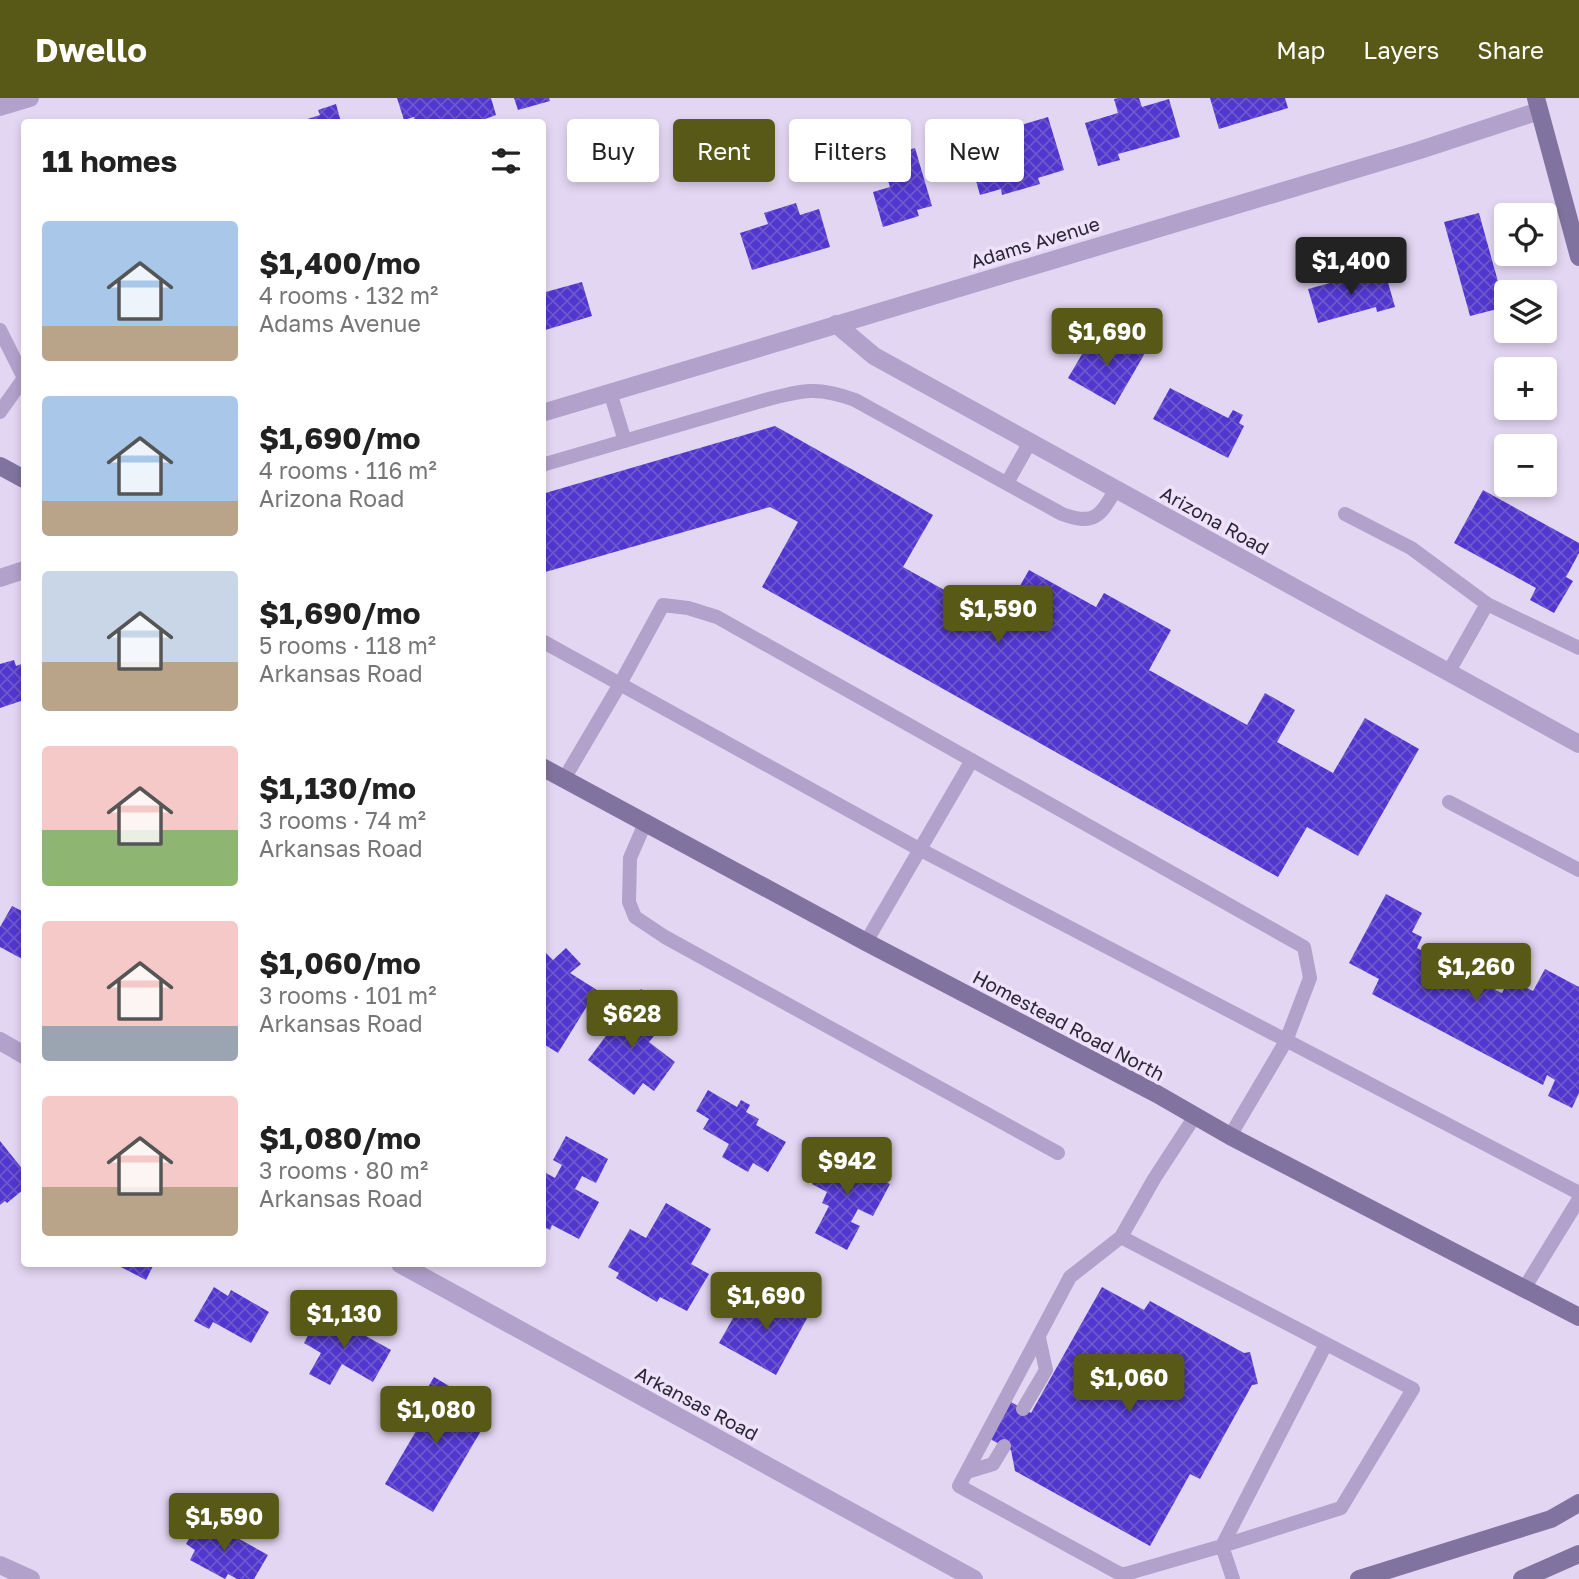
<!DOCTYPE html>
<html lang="en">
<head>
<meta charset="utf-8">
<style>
	body { margin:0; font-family:"Golos Text",sans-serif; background:#f2f2f2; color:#222; height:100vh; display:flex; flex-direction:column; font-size:26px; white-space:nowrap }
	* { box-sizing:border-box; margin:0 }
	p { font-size:23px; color:#767676 }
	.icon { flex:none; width:38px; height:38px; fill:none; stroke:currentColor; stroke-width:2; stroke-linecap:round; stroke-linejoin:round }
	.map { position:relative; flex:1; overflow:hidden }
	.sheet { position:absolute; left:21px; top:21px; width:525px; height:1148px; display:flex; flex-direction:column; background:#fff; border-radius:7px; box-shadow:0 4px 10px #0003 }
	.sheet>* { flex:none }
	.top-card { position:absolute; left:567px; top:21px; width:665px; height:63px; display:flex; gap:14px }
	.tools { position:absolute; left:1494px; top:105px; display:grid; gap:14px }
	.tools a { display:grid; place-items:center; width:63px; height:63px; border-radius:7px; background:#fff; box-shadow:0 4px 10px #0003; font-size:35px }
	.price { position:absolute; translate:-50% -60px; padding:0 16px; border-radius:7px; background:#595917; color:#fff; font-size:23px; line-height:46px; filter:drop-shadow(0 2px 4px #0008) }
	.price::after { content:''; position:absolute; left:50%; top:42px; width:21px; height:16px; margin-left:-10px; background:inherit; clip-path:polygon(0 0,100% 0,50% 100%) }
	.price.selected { background:#222; color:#fff }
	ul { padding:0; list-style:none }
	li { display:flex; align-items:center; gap:21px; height:175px; padding:0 21px }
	li span { display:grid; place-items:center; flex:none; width:196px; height:140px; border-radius:7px; color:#555 }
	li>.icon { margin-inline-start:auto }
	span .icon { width:84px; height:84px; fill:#fffc; stroke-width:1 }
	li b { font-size:30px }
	h2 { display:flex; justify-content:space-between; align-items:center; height:84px; padding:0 21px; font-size:30px }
	.tag { padding:0 24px; border-radius:7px; background:#fff; box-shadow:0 4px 10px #0003; font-size:24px; line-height:63px }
	.tag.selected { background:#595917; color:#fff }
	header { display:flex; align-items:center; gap:42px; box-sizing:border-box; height:98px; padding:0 35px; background:#595917; color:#fff }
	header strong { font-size:33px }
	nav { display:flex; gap:38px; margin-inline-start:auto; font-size:24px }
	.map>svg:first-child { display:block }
	.building { fill:url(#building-cross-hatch) }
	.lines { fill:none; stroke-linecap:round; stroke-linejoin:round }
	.lane { stroke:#b2a1cb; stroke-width:14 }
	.street { stroke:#b2a1cb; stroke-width:18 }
	.secondary { stroke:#80739f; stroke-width:18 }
	.labels { text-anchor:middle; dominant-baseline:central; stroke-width:7; stroke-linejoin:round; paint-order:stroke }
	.street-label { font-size:19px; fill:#292535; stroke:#eee2fa }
</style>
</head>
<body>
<header>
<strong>Dwello</strong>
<nav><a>Map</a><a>Layers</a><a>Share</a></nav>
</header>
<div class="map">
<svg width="1579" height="1481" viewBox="0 0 1579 1481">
	<defs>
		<pattern id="building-cross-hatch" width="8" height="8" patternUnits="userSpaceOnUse" patternTransform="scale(1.75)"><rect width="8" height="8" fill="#5236d0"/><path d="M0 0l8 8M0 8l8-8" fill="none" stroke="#6d58cc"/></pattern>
	</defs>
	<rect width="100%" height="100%" fill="#e3d6f3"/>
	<path class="building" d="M397,0H491L496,17L485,21L486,24H415L414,19L404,22Z
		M514,0H549L550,3L518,12Z
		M1119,0H1139L1142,9L1169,1L1180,39L1118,56L1120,62L1098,68L1085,25L1118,15L1114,1Z
		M1210,0H1285L1288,10L1219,31Z
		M336,6L341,24H298L320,17L318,12Z
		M1048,19L1064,72L1038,80L1040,86L1002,97L1001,91L980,97L970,61L993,54L988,37Z
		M915,50L932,108L917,112L919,118L883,129L873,94L890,89L881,60Z
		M796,105L800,117L819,111L830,149L752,172L740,135L768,126L764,115Z
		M1479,115L1505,209L1470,218L1444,124Z
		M1385,174L1395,209L1377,214L1376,209L1318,225L1308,191L1352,179L1353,183Z
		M582,184L592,218L542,233V195Z
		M1114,237L1145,255L1115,307L1068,280L1091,241L1106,250Z
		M1170,290L1228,320L1233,312L1243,317L1239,325L1244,328L1228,360L1153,321Z
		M775,328L933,417L903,469L1000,523L1029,472L1096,509L1104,495L1171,532L1149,572L1247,627L1265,595L1295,612L1277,644L1333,675L1365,620L1419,651L1358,758L1307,729L1278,779L762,489L798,424L770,409L542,475V396Z
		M1483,392L1579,445V455L1566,479L1573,483L1554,515L1530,502L1536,490L1454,445Z
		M14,562L16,568L24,565V602L0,610V566Z
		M1386,796L1422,815L1412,834L1422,839L1417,850L1478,882L1486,868L1503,878L1495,892L1502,895L1509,881L1533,893L1545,871L1579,889V995L1572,1010L1548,998L1555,982L1547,977L1543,987L1372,896L1379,881L1349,865Z
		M12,808L24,814V862L0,849V829Z
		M566,850L581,866L570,875L597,892L558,955L542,945V851L553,862Z
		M641,891L655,902L637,926L654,938L649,944L675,964L654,993L643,985L634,997L588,962Z
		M708,992L737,1009L741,1002L750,1007L746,1014L759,1021L756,1027L786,1044L768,1074L753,1065L748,1074L722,1059L729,1046L703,1031L709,1021L696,1013Z
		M566,1038L608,1061L596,1085L582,1078L575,1091L599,1104L579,1141L552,1127L550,1132L542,1128V1081L546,1075L555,1080L562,1067L553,1062Z
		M0,1043L24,1073V1091L7,1105L5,1103L0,1107Z
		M828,1054L850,1065L852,1060L874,1071L871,1076L890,1086L873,1118L858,1111L851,1124L860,1128L847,1152L815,1135L829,1108L822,1105L827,1094L812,1086Z
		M666,1105L711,1131L691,1166L709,1176L687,1213L660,1199L657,1204L616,1180L619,1175L608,1169L630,1131L646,1140Z
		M115,1166H154L146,1182Z
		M214,1189L228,1198L231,1192L269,1214L251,1245L213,1224L209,1231L194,1223Z
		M1102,1189L1144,1212L1150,1203L1244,1255L1250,1254L1258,1286L1252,1287L1200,1381L1190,1376L1150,1448L1015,1373L1011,1352L988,1340L1009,1303L1031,1315Z
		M776,1194L811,1213L776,1277L719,1245L741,1206L762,1217Z
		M321,1213L391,1252L373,1284L342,1266L330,1287L309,1276L321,1255L304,1245Z
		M434,1279L456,1292L452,1300L488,1321L433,1414L385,1386L419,1328L409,1322Z
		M201,1420L268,1457L254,1481H237L228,1476L225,1481L190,1462L195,1452L186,1446Z"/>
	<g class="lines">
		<path class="lane" d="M0,232L24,280
			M610,294L625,343
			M0,314L24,280
			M542,367L765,302C802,292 818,288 855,302L1062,416C1095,428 1100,418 1116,391
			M1007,385L1030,344
			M1345,416L1411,450L1487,506L1448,575
			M1487,506L1579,550
			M542,543L919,751L1579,1095
			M564,681L620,586L663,507L688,510L717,519L1304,849L1310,880L1286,943L1230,1038
			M1449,704L1579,772
			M646,723L630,760L629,804L635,819L665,839L1058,1055
			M866,844L972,662
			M1195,1018L1154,1081L1121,1139L1413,1291L1341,1410L1222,1448L1233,1481
			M1121,1139L1070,1179L959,1388L1122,1477L1222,1448L1326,1246
			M1525,1189L1579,1101
			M1023,1311L1046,1272L1039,1240
			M967,1374L993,1366L1004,1348"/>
		<path class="street" d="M0,9L30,0
			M836,226L874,258L1579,646
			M542,315L1417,53L1539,13
			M0,480L24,472
			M0,943L24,957
			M400,1166L974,1481
			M0,1467L31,1481"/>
		<path class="secondary" d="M1536,0L1579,159
			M0,368L24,381
			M542,669L866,844L1157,996L1230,1038L1579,1219
			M1359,1481L1551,1421L1579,1405
			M1522,1481L1579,1456"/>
	</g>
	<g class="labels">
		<g class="street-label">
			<text transform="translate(1035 144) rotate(-17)">Adams Avenue</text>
			<text transform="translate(1215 422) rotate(29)">Arizona Road</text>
			<text transform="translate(1069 927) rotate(28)">Homestead Road North</text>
			<text transform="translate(697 1305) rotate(28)">Arkansas Road</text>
		</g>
	</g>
</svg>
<div class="tools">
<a><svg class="icon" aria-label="locate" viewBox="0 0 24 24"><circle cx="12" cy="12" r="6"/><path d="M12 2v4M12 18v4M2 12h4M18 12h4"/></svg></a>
<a><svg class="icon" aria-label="layers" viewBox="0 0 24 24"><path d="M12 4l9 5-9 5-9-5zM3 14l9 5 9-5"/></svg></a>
<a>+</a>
<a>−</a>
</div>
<b class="price selected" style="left:1351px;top:199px">$1,400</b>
<b class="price" style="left:1107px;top:270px">$1,690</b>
<b class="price" style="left:998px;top:547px">$1,590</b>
<b class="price" style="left:1476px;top:905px">$1,260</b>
<b class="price" style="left:632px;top:952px">$628</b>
<b class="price" style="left:847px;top:1099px">$942</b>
<b class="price" style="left:766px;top:1234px">$1,690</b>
<b class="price" style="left:344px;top:1252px">$1,130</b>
<b class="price" style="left:1129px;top:1316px">$1,060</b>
<b class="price" style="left:436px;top:1348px">$1,080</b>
<b class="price" style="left:224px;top:1455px">$1,590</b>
<div class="top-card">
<a class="tag">Buy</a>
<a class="tag selected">Rent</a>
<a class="tag">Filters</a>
<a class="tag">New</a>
</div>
<section class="sheet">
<h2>11 homes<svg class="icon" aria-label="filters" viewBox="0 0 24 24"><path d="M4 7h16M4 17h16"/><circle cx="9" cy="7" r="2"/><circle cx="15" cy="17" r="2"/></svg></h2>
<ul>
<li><span style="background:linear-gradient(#a9c7e8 75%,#b9a48a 0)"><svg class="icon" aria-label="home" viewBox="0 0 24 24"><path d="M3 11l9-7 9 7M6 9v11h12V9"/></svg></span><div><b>$1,400/mo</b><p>4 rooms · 132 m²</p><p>Adams Avenue</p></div></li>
<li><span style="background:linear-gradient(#a9c7e8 75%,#b9a48a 0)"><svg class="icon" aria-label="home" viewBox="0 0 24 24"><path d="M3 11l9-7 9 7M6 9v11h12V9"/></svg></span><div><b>$1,690/mo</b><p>4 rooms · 116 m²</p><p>Arizona Road</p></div></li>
<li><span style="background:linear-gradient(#c9d6e8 65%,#b9a48a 0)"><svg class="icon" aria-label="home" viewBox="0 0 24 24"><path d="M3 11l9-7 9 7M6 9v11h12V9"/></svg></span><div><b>$1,690/mo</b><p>5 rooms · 118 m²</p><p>Arkansas Road</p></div></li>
<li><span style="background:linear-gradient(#f6c9c9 60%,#8fb573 0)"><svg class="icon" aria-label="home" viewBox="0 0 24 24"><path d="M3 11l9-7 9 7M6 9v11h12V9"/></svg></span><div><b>$1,130/mo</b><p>3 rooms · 74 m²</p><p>Arkansas Road</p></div></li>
<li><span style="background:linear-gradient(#f6c9c9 75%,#9aa5b1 0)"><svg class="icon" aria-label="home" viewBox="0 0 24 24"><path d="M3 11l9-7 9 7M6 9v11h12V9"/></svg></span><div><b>$1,060/mo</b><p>3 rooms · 101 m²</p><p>Arkansas Road</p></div></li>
<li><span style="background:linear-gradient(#f6c9c9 65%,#b9a48a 0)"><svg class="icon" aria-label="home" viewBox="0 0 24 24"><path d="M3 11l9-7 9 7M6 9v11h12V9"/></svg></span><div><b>$1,080/mo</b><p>3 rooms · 80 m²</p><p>Arkansas Road</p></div></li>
</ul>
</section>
</div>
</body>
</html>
